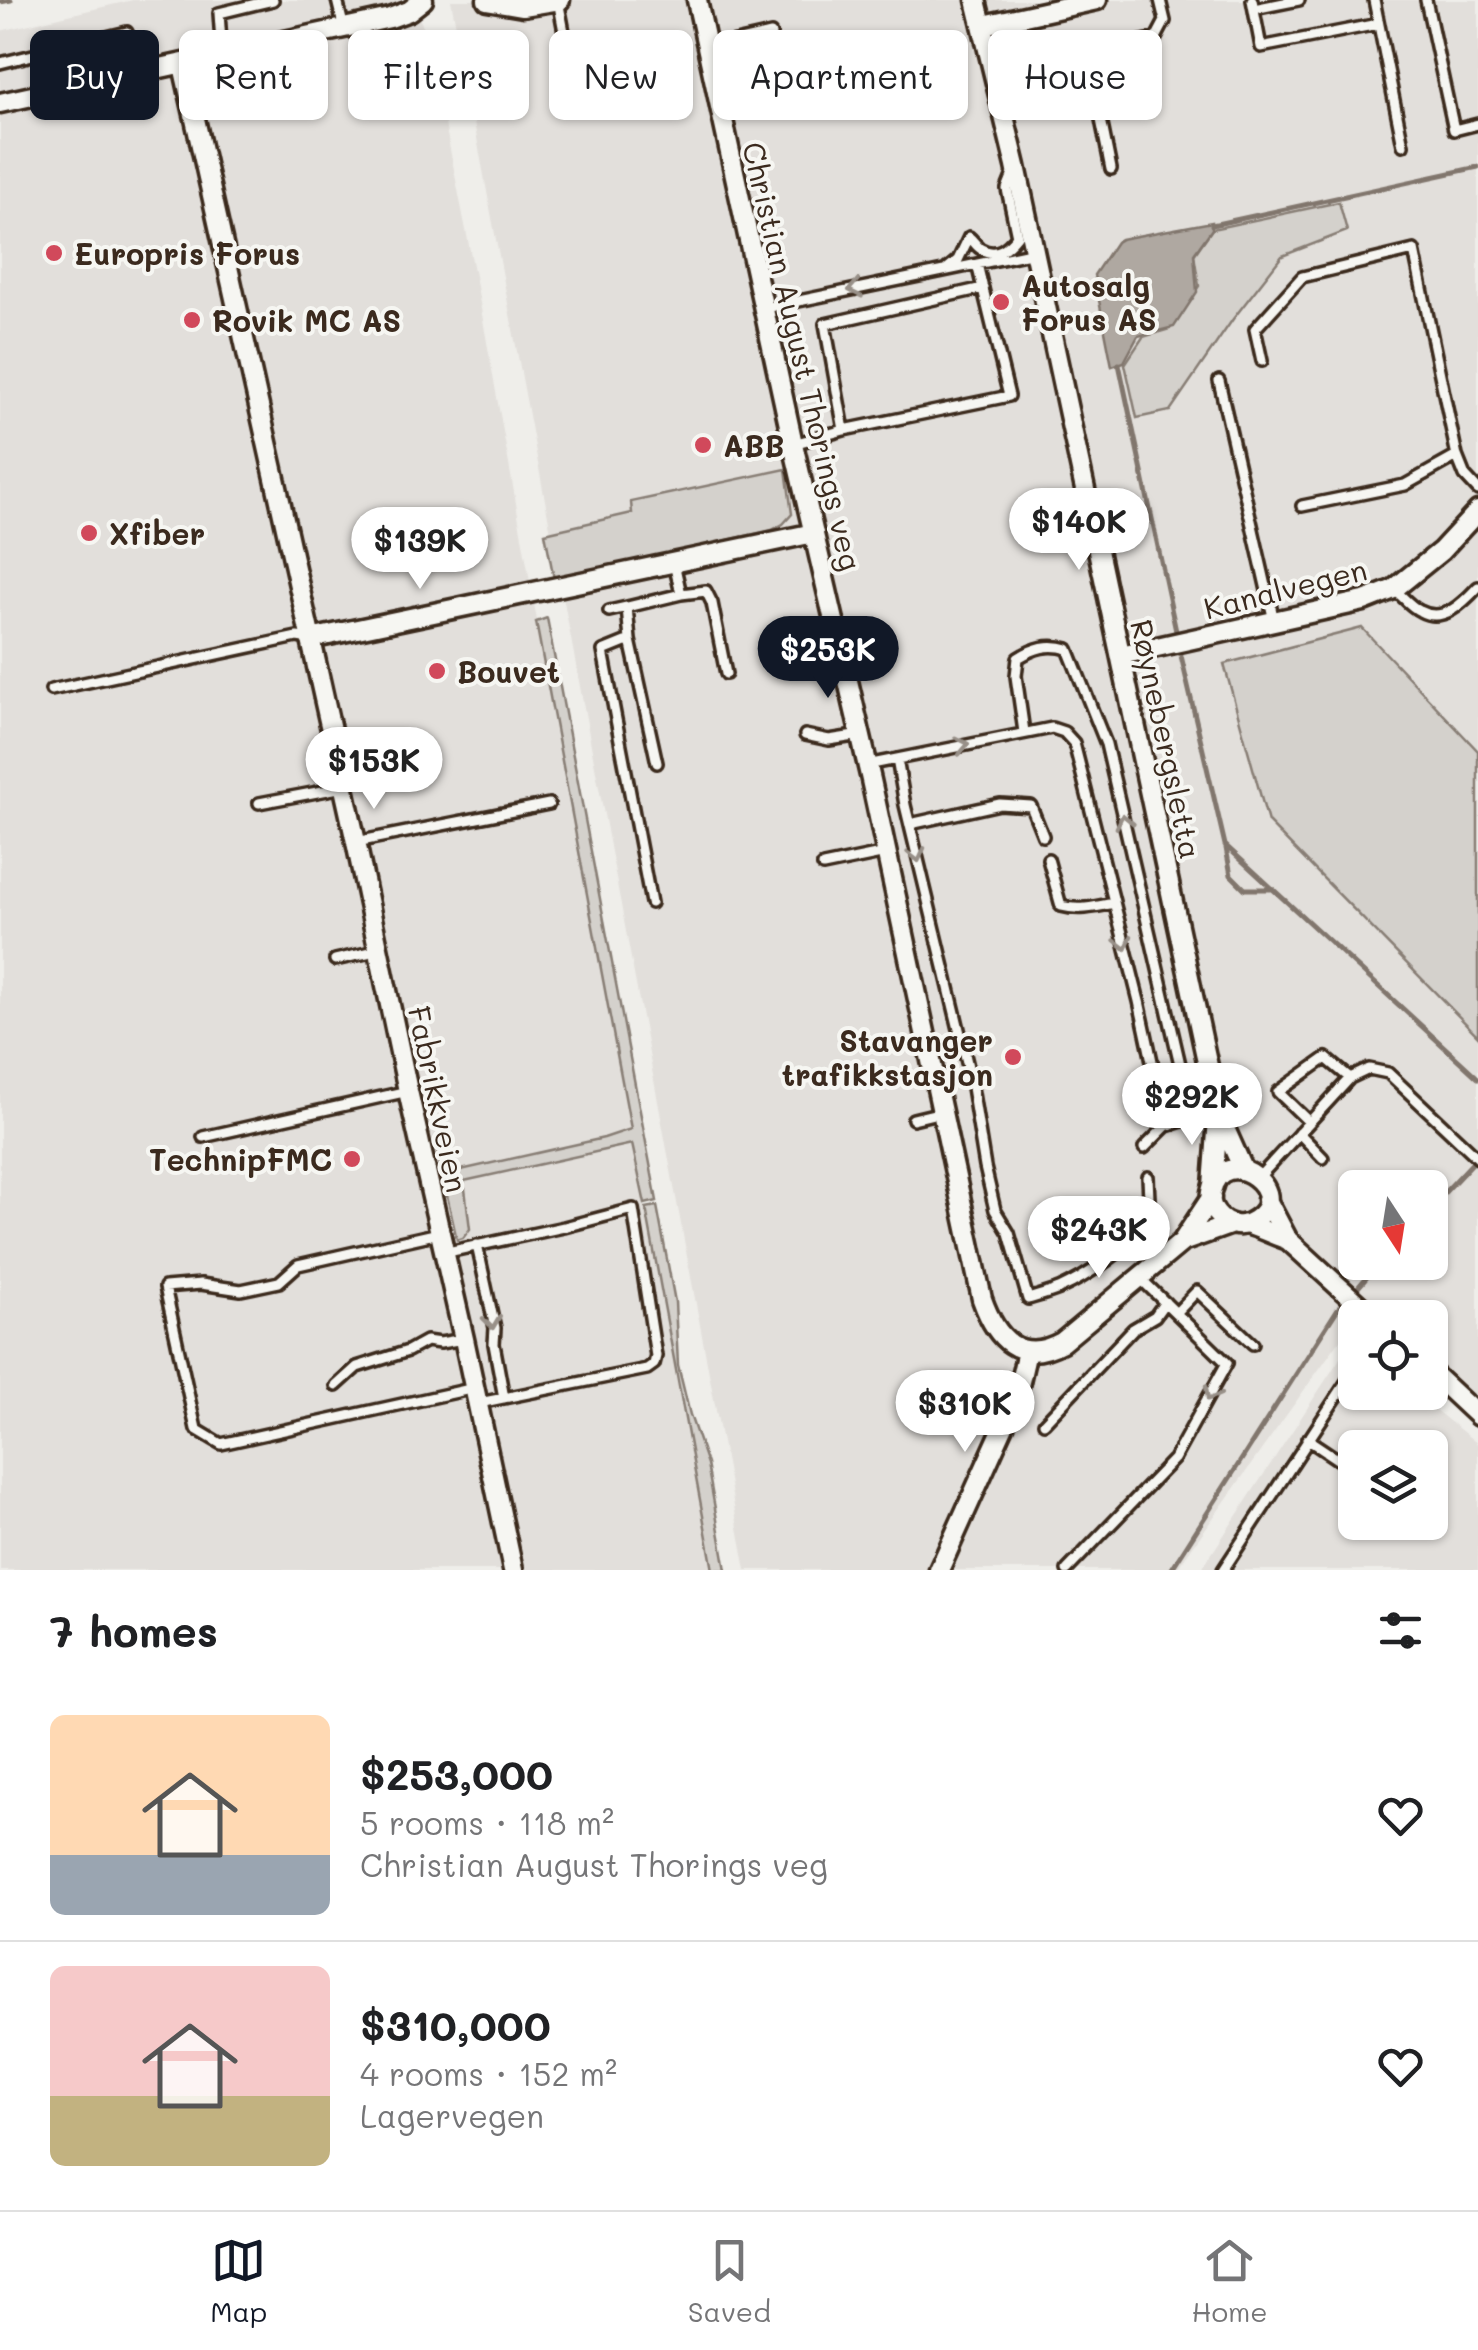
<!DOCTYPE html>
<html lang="en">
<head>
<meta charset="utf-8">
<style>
	body { margin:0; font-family:Mali,sans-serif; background:#f2f2f2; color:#202124; height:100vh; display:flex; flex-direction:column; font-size:38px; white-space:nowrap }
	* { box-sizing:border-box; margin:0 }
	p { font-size:32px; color:#757577 }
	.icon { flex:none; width:55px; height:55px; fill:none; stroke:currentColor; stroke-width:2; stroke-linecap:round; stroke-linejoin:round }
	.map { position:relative; height:1570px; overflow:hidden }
	.sheet { display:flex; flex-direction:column; background:#fff; flex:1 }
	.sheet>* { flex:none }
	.hud { position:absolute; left:30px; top:30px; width:1420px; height:90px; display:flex; gap:20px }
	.needle { width:65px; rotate:168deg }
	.buttons { position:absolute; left:1338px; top:1170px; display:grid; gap:20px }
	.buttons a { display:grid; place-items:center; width:110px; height:110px; border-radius:15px; background:#fff; box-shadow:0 2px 8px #0004; font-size:50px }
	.price { position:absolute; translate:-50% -85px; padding:0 22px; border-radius:35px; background:#fff; color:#222; font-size:32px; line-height:65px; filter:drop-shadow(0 2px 5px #0008) }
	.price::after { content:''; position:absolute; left:50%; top:60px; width:30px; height:22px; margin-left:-15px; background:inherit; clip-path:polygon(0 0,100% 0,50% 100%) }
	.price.active { background:#111827; color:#fff }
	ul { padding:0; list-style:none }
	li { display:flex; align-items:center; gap:30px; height:250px; padding:0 50px }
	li+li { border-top:2px solid #e0e0e0 }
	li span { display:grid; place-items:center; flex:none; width:280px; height:200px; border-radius:15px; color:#555 }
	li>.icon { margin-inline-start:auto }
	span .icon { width:120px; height:120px; fill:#fffc; stroke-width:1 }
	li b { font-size:42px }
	h2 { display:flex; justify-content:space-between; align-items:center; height:120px; padding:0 50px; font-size:42px }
	.pill { padding:0 35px; border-radius:15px; background:#fff; box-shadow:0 2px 8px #0004; font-size:35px; line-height:90px }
	.pill.active { background:#111827; color:#fff }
	.tab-bar { display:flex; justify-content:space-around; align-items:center; height:140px; border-top:2px solid #e0e0e0; background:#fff; font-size:28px; color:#757577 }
	.tab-bar a { display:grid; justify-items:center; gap:5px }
	.tab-bar .active { color:#111827 }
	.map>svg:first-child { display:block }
	.built { fill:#e2dfdb; fill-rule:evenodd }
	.green { fill:#d4d1cc; stroke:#887e75; stroke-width:2.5 }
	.water { fill:#afa8a1; stroke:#81766d; stroke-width:2.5 }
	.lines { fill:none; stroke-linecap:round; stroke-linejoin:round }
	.stream { stroke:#81766d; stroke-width:5 }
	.lane-casing { stroke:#3b2a1e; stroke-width:16 }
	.street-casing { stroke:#3b2a1e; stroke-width:25 }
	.lane { stroke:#f6f6f2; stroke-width:9 }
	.street { stroke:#f6f6f2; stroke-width:18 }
	.oneway { stroke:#989088 }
	.poi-dot { fill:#d1495b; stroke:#f6f6f2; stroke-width:4 }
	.labels { text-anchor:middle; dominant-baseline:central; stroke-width:8; stroke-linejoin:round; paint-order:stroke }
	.poi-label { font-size:30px; font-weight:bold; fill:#3b2a1e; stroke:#f6f6f2; text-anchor:start }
	.street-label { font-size:30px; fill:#3b2a1e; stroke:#f6f6f2 }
</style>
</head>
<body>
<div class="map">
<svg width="1478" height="1570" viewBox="0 0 1478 1570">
	<rect width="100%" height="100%" fill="#efeeea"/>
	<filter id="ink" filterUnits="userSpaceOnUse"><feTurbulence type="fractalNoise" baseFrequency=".01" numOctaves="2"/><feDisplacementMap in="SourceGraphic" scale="20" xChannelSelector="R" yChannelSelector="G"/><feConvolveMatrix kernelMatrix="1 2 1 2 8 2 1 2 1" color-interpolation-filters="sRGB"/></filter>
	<g filter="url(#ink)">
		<path class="built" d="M133,0H409L427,33L476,281L569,798L713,1570H0V31Z
			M451,0H1478V1426L1430,1378V1318L1371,1317L1362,1309L1176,1570H746ZM1212,223V229L1194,254L1197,292L1138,336L1124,362L1121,239ZM1355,1188H1430V1262H1355Z
			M1352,1340L1355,1343V1392L1414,1393L1478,1444V1570H1201ZM1355,1448H1430V1522H1355Z"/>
		<path class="green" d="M1339,202L1347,231L1282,256L1233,319L1170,411L1137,418L1125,364L1143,337L1170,329L1199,286L1194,255L1212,229Z
			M786,469L792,514L783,524L772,530L554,579L545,533L632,513L631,502Z
			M547,618L657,1201L645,1204L632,1144L464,1181L470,1229L463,1238L457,1240L435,1142L442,1136L452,1172L604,1138L631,1129L536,622Z
			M1362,628L1478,751V1036L1268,822L1224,664Z
			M657,1206L675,1302L678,1365L690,1415L707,1464L726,1570H713L646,1208Z"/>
		<path class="water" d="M1212,222V229L1194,254L1197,292L1174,327L1138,336L1124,362L1112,366L1094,275L1116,242L1121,239Z"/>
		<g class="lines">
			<path class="stream" d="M0,2L11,0
				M1212,225L1478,167
				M1119,364L1177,636
				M1179,647L1225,845L1478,1078
				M1226,848L1231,875L1245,889H1272
				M1430,1208L1478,1157
				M1354,1292L1380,1262
				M1171,1570L1337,1310L1346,1300"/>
			<g class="lane-casing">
				<path id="lane" d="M337,0L344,29
					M558,0L568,53L567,59
					M1252,0L1261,47L1378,24
					M1374,0L1403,145
					M1426,0L1454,130L1478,124
					M1254,9L1299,0
					M709,48L771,34
					M224,54L221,42L219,13L273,0
					M0,63L127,32
					M1111,169L1091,70C1099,46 1135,44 1156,38L1165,21L1160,0
					M947,269L958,260L969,237C973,240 976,246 981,249C997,258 1008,247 1017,236L1007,189L1013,174
					M765,308L1035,252
					M1262,361L1255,329L1302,277L1414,250L1457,456L1465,476L1478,490
					M1219,381L1274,621
					M844,430L825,324L983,288
					M793,444L844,430L1009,396L977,264
					M1302,506L1405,485L1457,456
					M674,563L681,594L706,591L712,603L726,674
					M1394,589C1402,596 1411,607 1420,611C1443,624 1463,603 1478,587
					M609,611L627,607
					M630,640L657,763
					M51,690L297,637L310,639
					M1024,732L1016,676L1018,658C1034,648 1049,643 1068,649L1106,744L1185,1086V1120L1166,1126L1144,1148
					M805,735L829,740L861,735
					M897,759L905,805L970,1075L985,1167L995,1210L1009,1233L1028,1299C1038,1296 1049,1293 1059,1289C1088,1276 1130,1247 1150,1222L1148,1177
					M867,765L1052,728L1064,732L1074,743L1139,1001L1166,1126
					M259,803L344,787
					M910,824L1000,804L1031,806L1043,836
					M356,842L549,804
					M1048,859L1061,906C1079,911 1095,907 1114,903
					M823,866L886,853
					M651,903L603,651L630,640L627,607L681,594
					M335,960L380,950
					M913,1119L942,1112
					M1309,1122L1278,1092L1326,1058L1350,1078
					M1299,1133L1323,1158
					M203,1137L408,1091
					M1259,1177L1350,1078L1369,1069L1388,1073L1478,1158
					M439,1233L298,1265L279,1282L241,1290L201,1284L165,1287L196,1429L221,1444L475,1388
					M477,1245L495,1328L494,1344L504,1398
					M443,1253L564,1227L633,1209L656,1356L654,1364L647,1369L479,1403
					M1177,1312L1197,1291L1253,1344
					M336,1386L357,1367L408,1351L426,1341L440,1343L464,1339
					M1044,1423L1133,1329L1155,1316L1165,1302
					M1307,1439L1355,1471
					M1430,1522L1436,1527
					M1067,1570L1174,1459L1227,1363L1139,1277
					M1223,1570L1355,1369"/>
			</g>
			<g class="street-casing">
				<path id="street" d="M487,0L523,6L560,0
					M697,0L793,444L871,780L982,1299C996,1339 1020,1365 1062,1342L1182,1242L1211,1198
					M976,0L1016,166L1218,1113L1243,1169
					M984,25L1097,0
					M183,65L356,842L408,1091L464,1339L513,1570
					M0,103L390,18L409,11L423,0
					M310,639L814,533
					M1121,655L1364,601L1394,589L1441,551L1478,511
					M1213,1186L1218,1118
					M1267,1200L1288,1240L1373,1318
					M1247,1224C1306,1196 1222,1137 1211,1192C1208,1208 1220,1223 1236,1225C1249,1226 1240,1222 1252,1226C1264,1230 1276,1236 1288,1240
					M1182,1242L1232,1224
					M1430,1371L1478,1416
					M939,1570L1016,1399L1027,1351"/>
			</g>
			<use href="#lane" class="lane"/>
			<use href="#street" class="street"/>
		</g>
		<defs><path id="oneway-chevron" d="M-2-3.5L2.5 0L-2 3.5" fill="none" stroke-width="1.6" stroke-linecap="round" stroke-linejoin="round" transform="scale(2.5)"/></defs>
		<g class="oneway">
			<use href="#oneway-chevron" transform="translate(855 289) rotate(168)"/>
			<use href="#oneway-chevron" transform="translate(962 745) rotate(-12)"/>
			<use href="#oneway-chevron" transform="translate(1124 821) rotate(-103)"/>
			<use href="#oneway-chevron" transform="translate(917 855) rotate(76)"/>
			<use href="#oneway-chevron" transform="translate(1124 943) rotate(76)"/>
			<use href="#oneway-chevron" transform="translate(492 1322) rotate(83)"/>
			<use href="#oneway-chevron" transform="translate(1211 1394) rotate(119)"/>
		</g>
	</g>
	<g class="poi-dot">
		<circle cx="54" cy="253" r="10"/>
		<circle cx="1001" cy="302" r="10"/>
		<circle cx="192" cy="320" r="10"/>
		<circle cx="703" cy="445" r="10"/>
		<circle cx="89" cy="533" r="10"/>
		<circle cx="437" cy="671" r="10"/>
		<circle cx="1013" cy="1057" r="10"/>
		<circle cx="352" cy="1159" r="10"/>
	</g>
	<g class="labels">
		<g class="poi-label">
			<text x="74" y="253">Europris Forus</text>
			<text x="1021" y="285">Autosalg<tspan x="1021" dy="34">Forus AS</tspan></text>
			<text x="212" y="320">Rovik MC AS</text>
			<text x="723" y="445">ABB</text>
			<text x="109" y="533">Xfiber</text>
			<text x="457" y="671">Bouvet</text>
			<text x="993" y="1040" text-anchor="end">Stavanger<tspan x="993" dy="34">trafikkstasjon</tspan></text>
			<text x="332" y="1159" text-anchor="end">TechnipFMC</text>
		</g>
		<g class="street-label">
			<text transform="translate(803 356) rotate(77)">Christian August Thorings veg</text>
			<text transform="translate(1285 588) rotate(-14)">Kanalvegen</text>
			<text transform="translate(1167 739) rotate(78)">Røynebergsletta</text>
			<text transform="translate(439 1099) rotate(78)">Fabrikkveien</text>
		</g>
	</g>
</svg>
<div class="buttons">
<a><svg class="needle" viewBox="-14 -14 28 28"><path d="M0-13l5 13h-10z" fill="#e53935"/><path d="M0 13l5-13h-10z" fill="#757577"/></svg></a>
<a><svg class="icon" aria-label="locate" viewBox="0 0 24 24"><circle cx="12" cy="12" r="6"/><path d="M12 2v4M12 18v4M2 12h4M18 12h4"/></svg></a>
<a><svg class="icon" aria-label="layers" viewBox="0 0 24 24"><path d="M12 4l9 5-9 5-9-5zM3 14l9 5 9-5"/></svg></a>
</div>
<b class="price" style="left:1079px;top:573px">$140K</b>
<b class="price" style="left:420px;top:592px">$139K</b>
<b class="price active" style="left:828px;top:701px">$253K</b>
<b class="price" style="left:374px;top:812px">$153K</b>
<b class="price" style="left:1192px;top:1148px">$292K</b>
<b class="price" style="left:1099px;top:1281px">$243K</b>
<b class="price" style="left:965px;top:1455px">$310K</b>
<div class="hud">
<a class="pill active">Buy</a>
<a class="pill">Rent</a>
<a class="pill">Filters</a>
<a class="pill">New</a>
<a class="pill">Apartment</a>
<a class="pill">House</a>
</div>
</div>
<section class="sheet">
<h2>7 homes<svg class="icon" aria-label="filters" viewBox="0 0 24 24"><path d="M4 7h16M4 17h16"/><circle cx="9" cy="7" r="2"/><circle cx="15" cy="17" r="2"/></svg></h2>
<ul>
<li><span style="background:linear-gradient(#ffd9b3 70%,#9aa5b1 0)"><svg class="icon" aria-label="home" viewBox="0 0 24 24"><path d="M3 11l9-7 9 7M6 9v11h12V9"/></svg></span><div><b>$253,000</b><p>5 rooms · 118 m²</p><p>Christian August Thorings veg</p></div><svg class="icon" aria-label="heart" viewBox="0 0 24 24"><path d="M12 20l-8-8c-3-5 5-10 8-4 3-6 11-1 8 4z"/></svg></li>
<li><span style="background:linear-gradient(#f6c9c9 65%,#c2b280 0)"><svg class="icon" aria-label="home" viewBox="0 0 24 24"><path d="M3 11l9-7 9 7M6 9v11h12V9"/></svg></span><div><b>$310,000</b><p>4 rooms · 152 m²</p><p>Lagervegen</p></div><svg class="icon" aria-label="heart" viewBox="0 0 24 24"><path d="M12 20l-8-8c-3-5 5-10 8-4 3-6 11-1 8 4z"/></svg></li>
</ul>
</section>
<nav class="tab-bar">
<a class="active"><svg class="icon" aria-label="map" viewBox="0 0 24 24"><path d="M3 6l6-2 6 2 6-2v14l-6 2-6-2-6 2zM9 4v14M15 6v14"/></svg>Map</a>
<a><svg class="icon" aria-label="saved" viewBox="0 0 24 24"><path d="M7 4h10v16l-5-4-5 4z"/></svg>Saved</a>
<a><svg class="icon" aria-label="home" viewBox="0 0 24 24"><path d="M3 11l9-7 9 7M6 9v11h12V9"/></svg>Home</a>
</nav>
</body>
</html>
